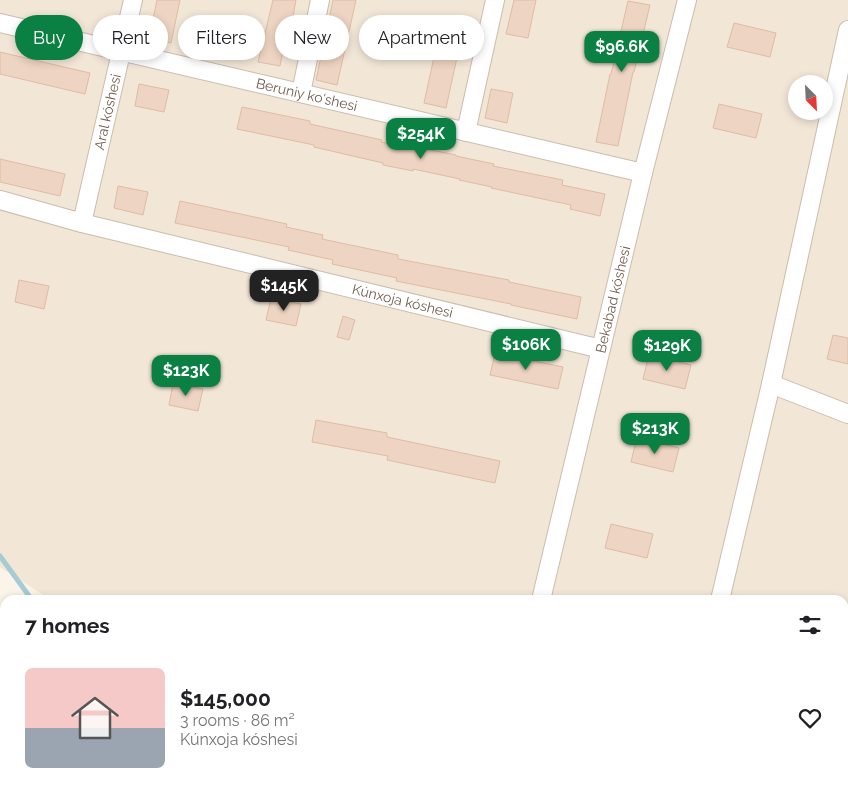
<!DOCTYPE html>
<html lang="en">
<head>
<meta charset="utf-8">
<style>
	body { margin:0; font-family:Raleway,sans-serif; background:#f2f2f2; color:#202124; height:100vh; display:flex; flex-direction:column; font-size:19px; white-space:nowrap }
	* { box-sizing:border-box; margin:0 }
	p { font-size:16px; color:#757577 }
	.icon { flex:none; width:28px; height:28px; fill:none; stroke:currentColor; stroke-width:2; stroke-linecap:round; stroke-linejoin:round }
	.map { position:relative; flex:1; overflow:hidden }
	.sheet { position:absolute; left:0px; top:595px; width:849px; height:195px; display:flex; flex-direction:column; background:#fff; border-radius:15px 15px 0 0; box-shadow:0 2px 8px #0003 }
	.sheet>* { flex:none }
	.hud { position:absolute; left:15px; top:15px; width:500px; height:45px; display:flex; gap:10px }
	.needle { width:32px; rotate:156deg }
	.controls { position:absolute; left:788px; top:75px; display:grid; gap:10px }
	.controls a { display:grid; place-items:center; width:45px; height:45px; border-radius:50%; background:#fff; box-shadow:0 2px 8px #0003; font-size:25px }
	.price { position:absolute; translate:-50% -42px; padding:0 11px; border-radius:10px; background:#0b8043; color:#fff; font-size:16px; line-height:32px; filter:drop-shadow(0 1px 2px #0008) }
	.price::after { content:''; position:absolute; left:50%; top:30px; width:15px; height:11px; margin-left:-8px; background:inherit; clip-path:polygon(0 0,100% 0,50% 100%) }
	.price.active { background:#222; color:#fff }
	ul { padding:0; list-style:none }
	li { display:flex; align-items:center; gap:15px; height:125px; padding:0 25px }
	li+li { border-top:1px solid #e0e0e0 }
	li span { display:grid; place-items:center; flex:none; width:140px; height:100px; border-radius:8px; color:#555 }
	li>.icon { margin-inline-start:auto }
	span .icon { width:60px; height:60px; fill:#fffc; stroke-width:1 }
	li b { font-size:21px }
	h2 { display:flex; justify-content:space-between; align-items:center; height:60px; padding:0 25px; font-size:21px }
	.tag { padding:0 18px; border-radius:22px; background:#fff; box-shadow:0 2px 8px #0003; font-size:18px; line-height:45px }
	.tag.active { background:#0b8043; color:#fff }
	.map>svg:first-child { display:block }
	.residential { fill:#f2e6d7; fill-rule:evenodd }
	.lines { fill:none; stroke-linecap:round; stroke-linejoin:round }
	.stream { stroke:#a5cbd4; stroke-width:5 }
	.building { fill:#eed4c2; stroke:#dfbca4 }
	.minor-casing { stroke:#ccbcaf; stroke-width:20 }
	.minor { stroke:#fff; stroke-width:18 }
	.labels { text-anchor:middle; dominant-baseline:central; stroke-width:4; stroke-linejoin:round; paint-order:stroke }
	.street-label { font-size:14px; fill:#735c4e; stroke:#fdf8ee }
</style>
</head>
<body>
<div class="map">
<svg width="848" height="790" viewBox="0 0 848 790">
	<rect width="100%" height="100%" fill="#fbf4e8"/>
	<path class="residential" d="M0,0H848V790H228L226,785H844V600H51L0,567ZM796,84H824V111H796Z"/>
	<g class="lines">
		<path class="stream" d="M0,556L32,600
			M156,785L159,790"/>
	</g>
	<path class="building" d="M157,0H180L171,43L149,38Z
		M273,0H296L291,27L288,26L280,66L258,62Z
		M333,0H356L337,85L316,80Z
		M514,0H536L528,38L506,34Z
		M628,1L650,5L634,72H633L618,146L596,142L610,74H611Z
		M734,23L776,33L770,57L727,47Z
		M439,34L461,39L446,108L424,103Z
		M0,52L90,73L85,94L0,74Z
		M139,84L169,90L164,112L135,106Z
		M491,89L513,93L507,123L485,118Z
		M719,104L762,114L756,138L713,128Z
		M242,107L310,121V124L382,140L381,142L426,151V149L456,155V156L494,164L493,166L563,180L562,185L605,194L600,216L570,209L571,205L491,188L492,187L459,180L460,179L413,169V171L383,165V163L314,147V145L237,129Z
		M0,159L65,174L60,196L0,182Z
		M118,186L148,192L143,215L114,208Z
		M180,201L287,224L286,227L323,235L322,239L398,255V259L509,280V282L581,297L577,319L511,305V304L396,281L397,278L332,264L333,260L288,250L289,247L175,223Z
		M19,280L49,286L44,309L15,302Z
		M271,298L301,304L296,326L266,320Z
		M343,316L355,320L349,340L337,337Z
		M833,335L848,338V364L827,359Z
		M495,353L563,367L558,389L490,375Z
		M649,354L691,365L685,389L643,379Z
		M173,383L203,389L198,411L169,405Z
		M316,420L387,433V437L500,461L495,483L387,460L388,456L312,442Z
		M637,437L679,448L673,472L631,462Z
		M611,524L653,534L647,558L605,548Z"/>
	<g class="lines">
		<g class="minor-casing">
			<g id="minor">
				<path id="s1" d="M0,23L643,173"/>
				<path d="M301,93L320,0"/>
				<path d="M466,132L495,0"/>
				<path id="s2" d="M0,200L82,223L601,349"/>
				<path id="s3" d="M82,223L133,0"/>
				<path d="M771,384L848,414"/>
				<path id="s4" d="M541,600L643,173L687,0"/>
				<path d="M720,600L771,384L848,30"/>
				<path d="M844,727L848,728"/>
				<path d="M496,790L497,785"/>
				<path d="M676,790L677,785"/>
				<path d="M846,790L848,786"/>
			</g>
		</g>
		<use href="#minor" class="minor"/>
	</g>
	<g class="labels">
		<g class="street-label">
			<text stroke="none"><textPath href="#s1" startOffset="315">Beruniy ko'shesi</textPath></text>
			<text stroke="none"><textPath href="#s3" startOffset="114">Aral kóshesi</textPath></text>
			<text stroke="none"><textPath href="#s4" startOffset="309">Bekabad kóshesi</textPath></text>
			<text stroke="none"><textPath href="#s2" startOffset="415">Kúnxoja kóshesi</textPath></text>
		</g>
	</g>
</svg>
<div class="controls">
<a><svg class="needle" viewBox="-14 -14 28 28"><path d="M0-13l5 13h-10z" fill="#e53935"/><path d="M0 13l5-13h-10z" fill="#757577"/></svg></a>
</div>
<b class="price" style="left:622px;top:73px">$96.6K</b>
<b class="price" style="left:421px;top:160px">$254K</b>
<b class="price active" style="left:284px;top:312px">$145K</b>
<b class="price" style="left:526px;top:371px">$106K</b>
<b class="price" style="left:667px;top:372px">$129K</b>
<b class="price" style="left:186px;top:397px">$123K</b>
<b class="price" style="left:655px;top:455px">$213K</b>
<div class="hud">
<a class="tag active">Buy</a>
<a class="tag">Rent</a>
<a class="tag">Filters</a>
<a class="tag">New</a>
<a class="tag">Apartment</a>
</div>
<section class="sheet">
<h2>7 homes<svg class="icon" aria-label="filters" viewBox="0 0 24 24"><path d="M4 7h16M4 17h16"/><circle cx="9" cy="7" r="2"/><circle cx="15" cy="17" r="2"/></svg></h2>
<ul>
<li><span style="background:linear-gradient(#f6c9c9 60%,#9aa5b1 0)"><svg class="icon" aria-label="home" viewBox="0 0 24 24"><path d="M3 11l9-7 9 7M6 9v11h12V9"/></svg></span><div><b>$145,000</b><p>3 rooms · 86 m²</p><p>Kúnxoja kóshesi</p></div><svg class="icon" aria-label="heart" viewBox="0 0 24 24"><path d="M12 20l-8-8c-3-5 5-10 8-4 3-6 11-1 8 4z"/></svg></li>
</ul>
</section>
</div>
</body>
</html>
